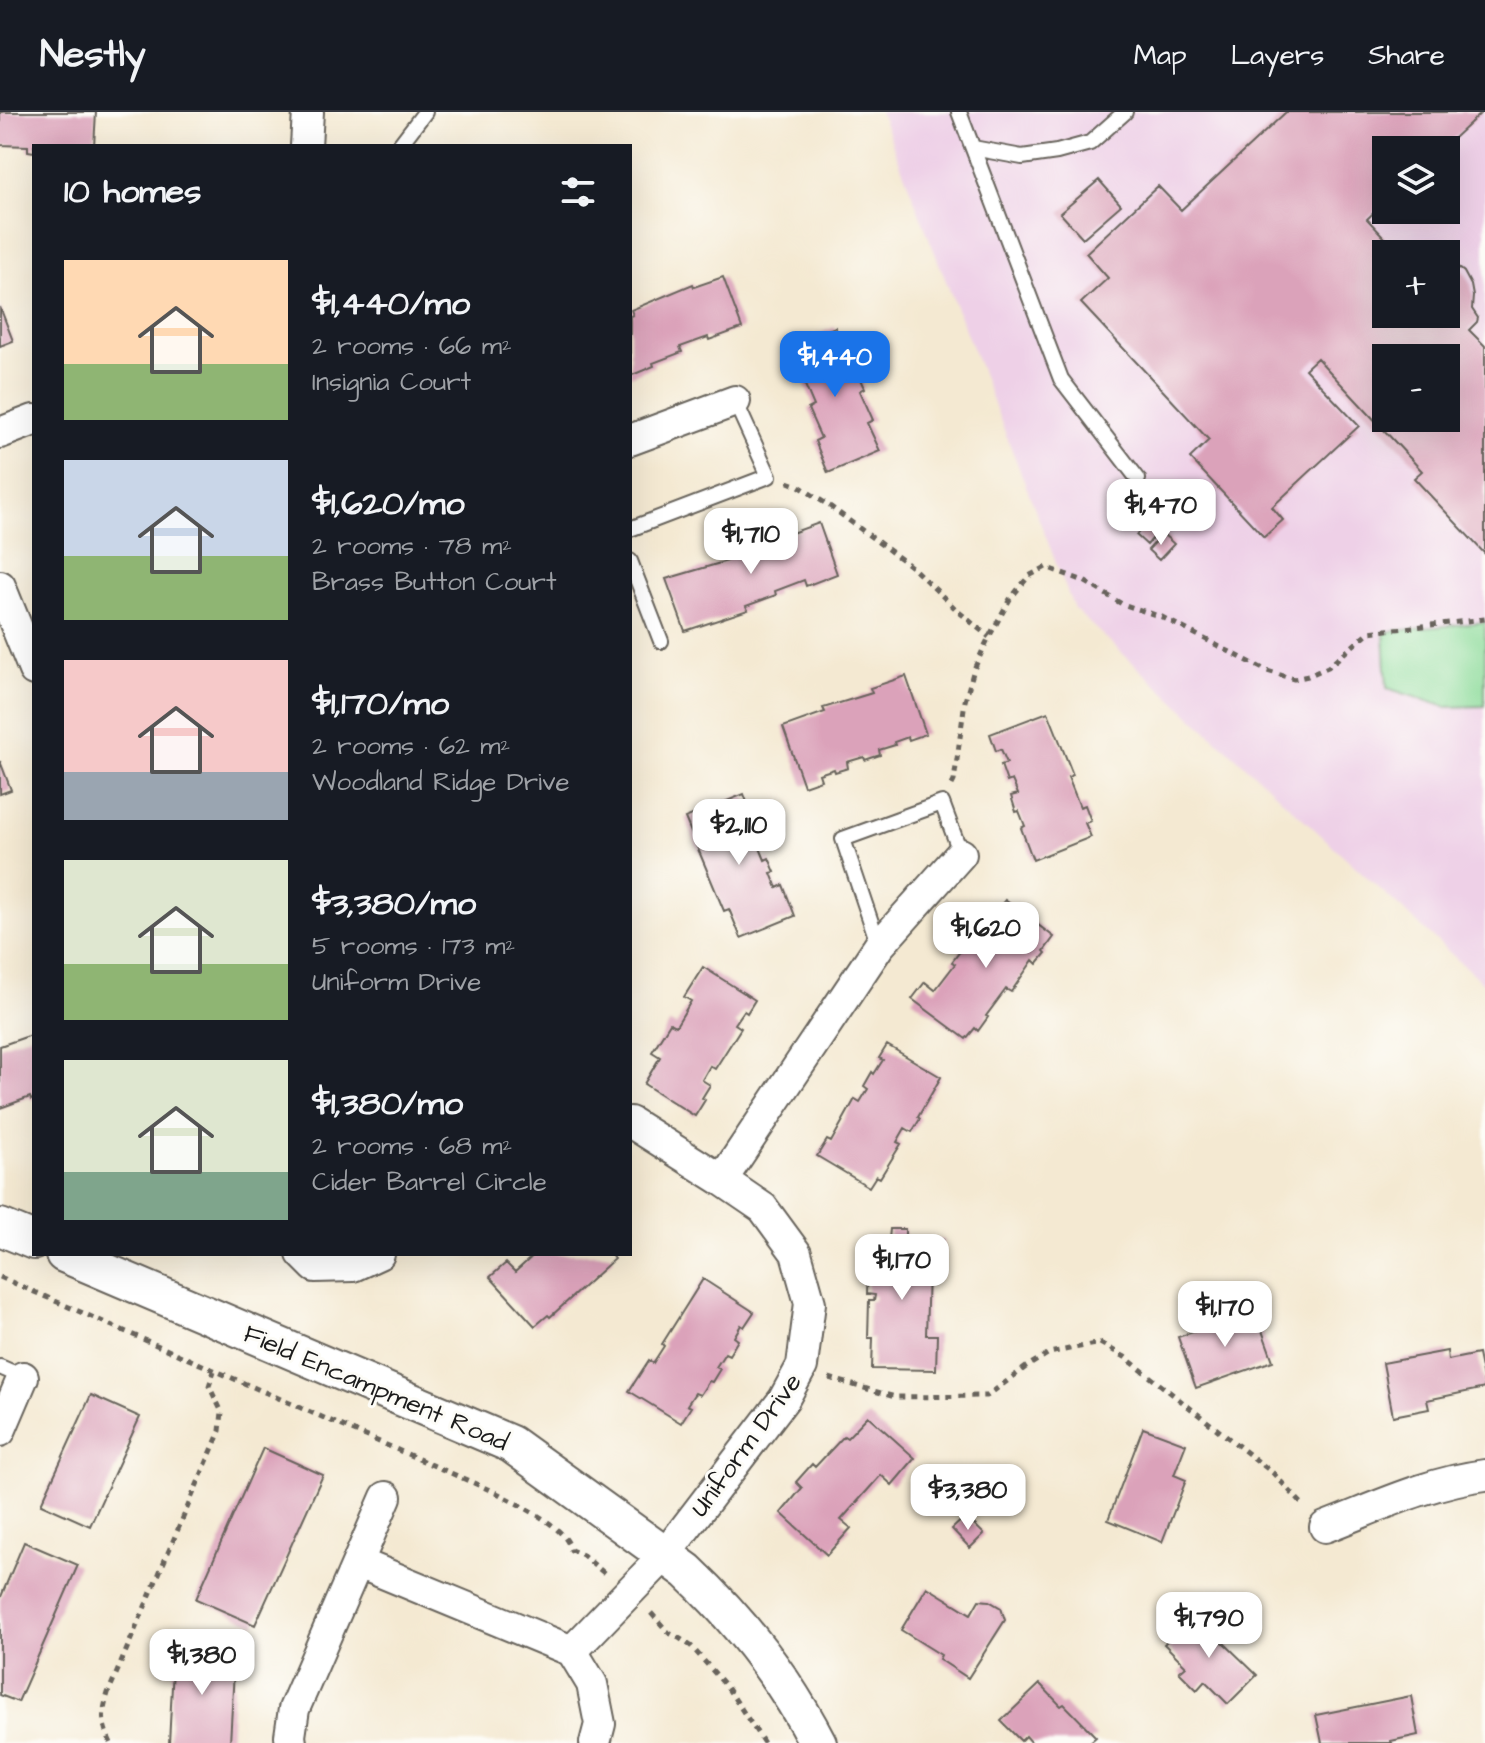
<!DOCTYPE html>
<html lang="en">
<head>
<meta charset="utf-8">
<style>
	body { margin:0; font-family:"Architects Daughter",sans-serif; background:#242831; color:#f1f3f6; height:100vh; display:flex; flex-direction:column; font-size:30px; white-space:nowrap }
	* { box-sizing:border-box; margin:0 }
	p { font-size:26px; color:#9ea1a6 }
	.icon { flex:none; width:44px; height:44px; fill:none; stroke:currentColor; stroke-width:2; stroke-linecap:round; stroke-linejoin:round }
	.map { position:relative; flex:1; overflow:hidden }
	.panel { position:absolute; left:32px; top:32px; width:600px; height:1112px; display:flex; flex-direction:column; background:#171b24; border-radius:0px; box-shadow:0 8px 32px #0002 }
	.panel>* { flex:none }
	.fabs { position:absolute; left:1372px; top:24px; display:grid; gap:16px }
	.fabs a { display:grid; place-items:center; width:88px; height:88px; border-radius:0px; background:#171b24; box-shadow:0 8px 32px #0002; font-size:40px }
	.price { position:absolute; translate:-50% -68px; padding:0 18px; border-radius:16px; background:#fff; color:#222; font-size:26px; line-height:52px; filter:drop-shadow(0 2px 4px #0008) }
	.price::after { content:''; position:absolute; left:50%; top:48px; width:24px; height:18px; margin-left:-12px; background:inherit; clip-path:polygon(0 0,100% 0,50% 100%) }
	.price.selected { background:#1a73e8; color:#fff }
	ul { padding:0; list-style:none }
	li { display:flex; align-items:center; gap:24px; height:200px; padding:0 32px }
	li span { display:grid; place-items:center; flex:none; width:224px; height:160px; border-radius:0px; color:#555 }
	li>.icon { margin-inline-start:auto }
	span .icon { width:96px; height:96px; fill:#fffc; stroke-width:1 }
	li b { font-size:34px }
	h2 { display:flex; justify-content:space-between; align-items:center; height:96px; padding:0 32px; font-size:34px }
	header { display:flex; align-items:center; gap:48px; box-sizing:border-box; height:112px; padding:0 40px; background:#171b24; border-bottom:2px solid #363941 }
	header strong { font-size:38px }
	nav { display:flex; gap:44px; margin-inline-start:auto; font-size:28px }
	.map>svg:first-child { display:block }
	.built { fill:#eed0e7; fill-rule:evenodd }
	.green { fill:#8bdb9a; stroke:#547c5b; stroke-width:2 }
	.building { fill:#dba2ba; fill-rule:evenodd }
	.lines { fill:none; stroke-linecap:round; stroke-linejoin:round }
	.service-casing { stroke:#68645c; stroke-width:18 }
	.minor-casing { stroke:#68645c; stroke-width:34 }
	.tertiary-casing { stroke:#68645c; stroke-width:40 }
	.path { stroke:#68645c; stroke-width:5; stroke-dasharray:6 6; stroke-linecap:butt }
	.service { stroke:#fff; stroke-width:14 }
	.minor { stroke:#fff; stroke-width:30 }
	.tertiary { stroke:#fff; stroke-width:36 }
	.labels { text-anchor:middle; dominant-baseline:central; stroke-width:6; stroke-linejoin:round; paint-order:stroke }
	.street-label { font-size:26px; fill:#1c1c1c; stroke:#fdfcf7 }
</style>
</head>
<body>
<header>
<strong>Nestly</strong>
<nav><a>Map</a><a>Layers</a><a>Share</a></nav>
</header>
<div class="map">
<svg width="1485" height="1631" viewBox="0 0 1485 1631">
	<rect width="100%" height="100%" fill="#fdfcf7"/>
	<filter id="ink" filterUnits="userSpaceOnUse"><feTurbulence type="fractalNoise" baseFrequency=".0125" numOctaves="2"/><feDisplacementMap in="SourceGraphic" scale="16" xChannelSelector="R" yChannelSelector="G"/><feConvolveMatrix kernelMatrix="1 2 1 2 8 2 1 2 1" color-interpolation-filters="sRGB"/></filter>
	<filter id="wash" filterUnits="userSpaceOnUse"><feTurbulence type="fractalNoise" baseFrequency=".006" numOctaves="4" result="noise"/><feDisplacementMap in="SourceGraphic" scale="32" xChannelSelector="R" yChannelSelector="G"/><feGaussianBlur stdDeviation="1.8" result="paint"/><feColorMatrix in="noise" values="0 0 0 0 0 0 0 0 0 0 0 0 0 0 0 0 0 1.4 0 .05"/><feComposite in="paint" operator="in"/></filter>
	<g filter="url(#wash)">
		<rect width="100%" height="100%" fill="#f4e9d2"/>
		<path class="built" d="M880,0H1485V873L1074,497ZM1386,38H1446V98H1386ZM1386,142H1446V202H1386ZM1386,246H1446V306H1386Z"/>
		<path class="green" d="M1485,510V594L1446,595L1387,576L1384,520Z"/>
		<g id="blocks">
			<path class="building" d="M0,0H96L94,34H34V40L28,39V34L0,33Z
				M1286,0H1482L1441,38H1386V89L1367,107L1400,142H1386V202H1446V149L1454,152L1464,160L1471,173L1473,184L1472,197L1478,206L1477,210L1469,218L1485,234V442L1414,366L1422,359L1317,246L1305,257L1359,314L1272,395L1283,408L1264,425L1190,346L1209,328L1081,191L1108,166L1086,141L1158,74L1181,98ZM1386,246H1446V306H1386Z
				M1099,68L1121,93L1083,126L1060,101Z
				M723,165L742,216L709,228L708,225L680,235L682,240L653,251L654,254L630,264V204L633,203L631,198L693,172L694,175Z
				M0,195L13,229L0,234Z
				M835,215L846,241L849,240L865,276L860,279L873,308L867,311L880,339L828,361L815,329L821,326L808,297L814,294L802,266L799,267L786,236Z
				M1148,409L1159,419L1147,433L1136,423Z
				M819,411L837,462L806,474L804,468L775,479L776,483L746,494L748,498L685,519L666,467L727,449L725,444L756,433L755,429L787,417L789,422Z
				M1163,422L1174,432L1159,448L1148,438Z
				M906,564L926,622L909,628L908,625L894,630L895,633L879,638L880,643L865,648L864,645L847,650L848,656L835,660L834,657L819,662L821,668L804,674L783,615L825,600L823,596L872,581L870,576Z
				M1048,600L1073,663L1068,665L1080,695L1085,693L1091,709L1085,711L1091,725L1033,748L1021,716L1025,714L1019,699L1016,700L1011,684L1018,682L1012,668L1007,670L1001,653L1007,651L1001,637L996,639L990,622Z
				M0,649L11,678L0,682Z
				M744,682L751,701L746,704L760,731H758L765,748L769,746L775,760L771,761L777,776L783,773L795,804L741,826L729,797L724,799L685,706Z
				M1005,788L1054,825L1044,839L1046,841L1037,852L1033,848L1011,880L1006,877L986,904L988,905L978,919L975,916L966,927L912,887L925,870L935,878L955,852L952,850L983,809L989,814L997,803L994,802Z
				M703,855L755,888L747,901L744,899L735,912L741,916L715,957L710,954L702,968L710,973L702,986L705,988L695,1004L644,972L660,945L652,940L670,911L676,914L691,889L684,885Z
				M34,922V987L31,988L30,985L0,996V934Z
				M887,933L941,965L918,1005L920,1007L912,1020L905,1016L897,1030L901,1032L880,1066L876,1064L869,1075L817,1044L827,1028L831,1030L855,987L860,990L868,977L864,974L872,960L874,962L883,948L879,946Z
				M890,1117H905V1127L943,1128L942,1160H928L926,1223H937L936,1258L872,1257L873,1226H868L869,1189H874L875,1183L867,1182L868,1156H875L876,1126L889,1127Z
				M535,1142H610L614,1147L550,1205L548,1203L535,1214L490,1165L506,1151L515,1160Z
				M703,1167L754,1200L744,1215L741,1213L734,1225L738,1228L729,1243L725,1241L716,1255L720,1257L712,1270L709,1269L700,1283L695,1281L687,1293L691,1295L681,1311L629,1279L649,1248L653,1251L664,1234L662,1232Z
				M1255,1199L1273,1249L1196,1276L1178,1225Z
				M1447,1239L1448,1248L1478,1242L1485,1276L1427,1288L1429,1297L1393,1304L1383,1251Z
				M91,1283L140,1305L90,1414L41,1392Z
				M868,1304L915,1346L892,1373L881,1363L841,1408L851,1416L827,1443L781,1401L802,1376L796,1370L812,1352L815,1355L844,1324L847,1326Z
				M1143,1316L1186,1332L1174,1363L1186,1368L1162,1430L1108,1408Z
				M263,1336L323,1363L255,1513L196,1487Z
				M966,1404L984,1422L970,1436L952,1417Z
				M24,1430L78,1453L18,1590L0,1583V1487Z
				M927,1475L971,1502L979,1488L989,1489L1001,1496L1005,1508L968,1566L939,1547L941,1543L901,1518Z
				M1194,1502L1257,1563L1228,1592L1205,1569L1197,1578L1179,1560L1186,1554L1164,1532Z
				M174,1537L235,1540L230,1631H169Z
				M1040,1572L1061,1594L1064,1592L1096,1625L1089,1631H1032L1026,1624L1021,1629L1001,1609Z
				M1411,1584L1418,1623L1391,1629L1392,1631H1322L1316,1603Z"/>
		</g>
	</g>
	<g filter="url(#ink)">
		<use href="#blocks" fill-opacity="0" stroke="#68645c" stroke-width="2"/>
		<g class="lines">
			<g class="service-casing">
				<path id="service" d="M959,0L1061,267L1138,367
					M399,34L425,0
					M973,36L1022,45L1057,40L1090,31L1125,0
					M630,417L769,364L735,289
					M630,449L661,529
					M879,834L843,727L942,691L961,742
					M0,1255L23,1265"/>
			</g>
			<g class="minor-casing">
				<path id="minor" d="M306,34L308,0
					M0,321L34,308
					M630,328L735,289
					M0,474L34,558
					M722,1068L879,834L961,742
					M302,1142L315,1155L353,1154L379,1142
					M0,1319L23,1265
					M1325,1415C1377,1395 1429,1370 1485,1363
					M359,1451L572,1539L592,1572L600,1612L595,1631
					M572,1539L664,1444L784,1287L802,1254L810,1191L796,1141L763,1096L722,1068L630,1010
					M291,1631L290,1624L294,1597L386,1385"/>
			</g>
			<g class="tertiary-casing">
				<path id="tertiary" d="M0,1115L34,1129
					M64,1142L511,1332L687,1459C739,1508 785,1567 818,1631"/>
			</g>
			<path class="path" d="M788,370L799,374L831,395L913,456L959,500L989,525
				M952,673L954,669L965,589L974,557L989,525L1010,487L1029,464L1046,455L1084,469L1122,492L1162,505L1267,559L1294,567L1308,564L1328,555L1369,520L1485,507
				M0,1165L499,1382C520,1394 565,1413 571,1438L583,1443L604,1461
				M829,1266L895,1285L987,1284L1026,1255L1049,1241L1100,1231L1125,1245L1273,1361L1304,1394
				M651,1501L669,1521L679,1526L691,1534L727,1575L764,1631
				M111,1631C101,1611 102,1602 108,1581L220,1319L222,1300L209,1274L214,1259"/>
			<use href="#service" class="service"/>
			<use href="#minor" class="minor"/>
			<use href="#tertiary" class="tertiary"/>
		</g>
	</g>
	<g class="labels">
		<g class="street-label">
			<text transform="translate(376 1276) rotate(23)">Field Encampment Road</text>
			<text transform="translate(746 1333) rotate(-54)">Uniform Drive</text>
		</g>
	</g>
</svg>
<div class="fabs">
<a><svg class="icon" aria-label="layers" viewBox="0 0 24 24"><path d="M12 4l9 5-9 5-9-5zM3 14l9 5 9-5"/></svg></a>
<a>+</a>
<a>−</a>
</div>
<b class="price selected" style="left:835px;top:287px">$1,440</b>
<b class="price" style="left:1161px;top:435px">$1,470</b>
<b class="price" style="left:751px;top:464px">$1,710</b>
<b class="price" style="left:739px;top:755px">$2,110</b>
<b class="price" style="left:986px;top:858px">$1,620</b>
<b class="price" style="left:902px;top:1190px">$1,170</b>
<b class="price" style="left:1225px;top:1237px">$1,170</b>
<b class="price" style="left:968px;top:1420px">$3,380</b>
<b class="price" style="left:1209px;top:1548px">$1,790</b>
<b class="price" style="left:202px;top:1585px">$1,380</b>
<section class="panel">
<h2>10 homes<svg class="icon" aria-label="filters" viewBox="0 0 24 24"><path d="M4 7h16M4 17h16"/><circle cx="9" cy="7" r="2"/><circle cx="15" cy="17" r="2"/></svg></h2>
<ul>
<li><span style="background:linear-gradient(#ffd9b3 65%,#8fb573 0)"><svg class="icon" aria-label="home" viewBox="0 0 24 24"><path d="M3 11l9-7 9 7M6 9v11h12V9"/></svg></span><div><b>$1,440/mo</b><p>2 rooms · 66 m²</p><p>Insignia Court</p></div></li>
<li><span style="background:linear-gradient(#c9d6e8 60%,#8fb573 0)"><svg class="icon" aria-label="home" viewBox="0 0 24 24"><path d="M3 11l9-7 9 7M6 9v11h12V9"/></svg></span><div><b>$1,620/mo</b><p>2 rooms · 78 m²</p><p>Brass Button Court</p></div></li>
<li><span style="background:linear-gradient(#f6c9c9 70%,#9aa5b1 0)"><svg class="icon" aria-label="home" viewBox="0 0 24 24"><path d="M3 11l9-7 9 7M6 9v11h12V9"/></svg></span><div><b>$1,170/mo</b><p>2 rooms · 62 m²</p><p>Woodland Ridge Drive</p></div></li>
<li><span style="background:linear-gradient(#dfe7d0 65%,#8fb573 0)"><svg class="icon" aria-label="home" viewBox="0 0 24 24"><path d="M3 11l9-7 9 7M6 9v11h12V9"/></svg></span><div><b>$3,380/mo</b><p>5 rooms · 173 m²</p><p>Uniform Drive</p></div></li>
<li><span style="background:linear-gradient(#dfe7d0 70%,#7fa58c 0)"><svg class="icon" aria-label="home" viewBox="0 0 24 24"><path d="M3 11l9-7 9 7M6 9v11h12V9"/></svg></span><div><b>$1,380/mo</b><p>2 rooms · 68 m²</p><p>Cider Barrel Circle</p></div></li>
</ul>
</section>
</div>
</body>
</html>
